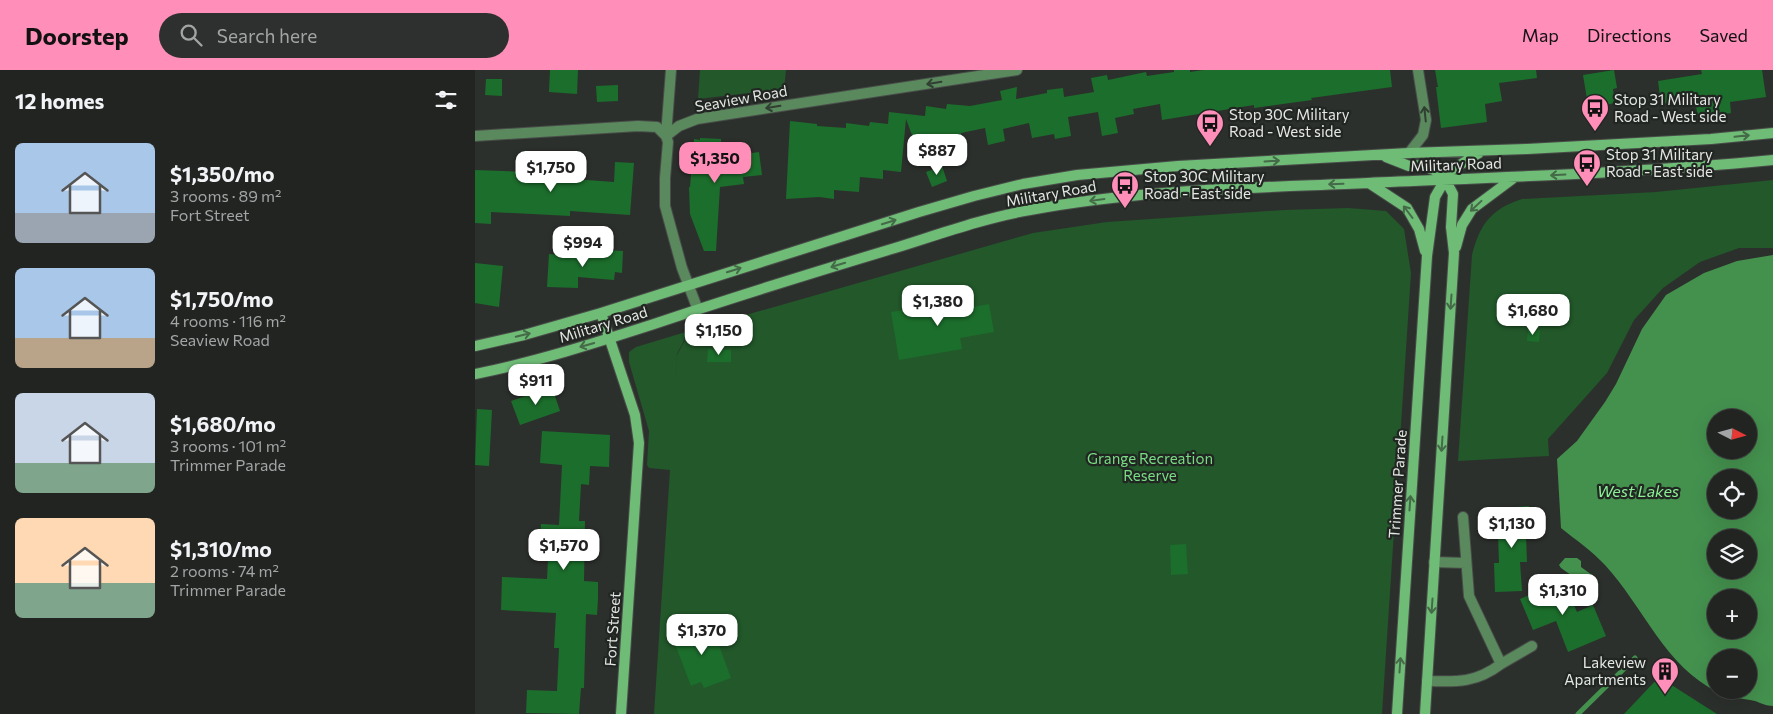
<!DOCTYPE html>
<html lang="en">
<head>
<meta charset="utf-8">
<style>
	body { margin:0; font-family:Commissioner,sans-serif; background:#2d302e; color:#f1f3f6; height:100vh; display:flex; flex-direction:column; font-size:19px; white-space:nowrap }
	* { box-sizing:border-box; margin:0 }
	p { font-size:16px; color:#a2a4a5 }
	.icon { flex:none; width:28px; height:28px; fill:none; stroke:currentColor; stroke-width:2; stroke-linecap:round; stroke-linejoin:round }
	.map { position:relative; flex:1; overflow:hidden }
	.sheet { display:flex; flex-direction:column; background:#212421; width:475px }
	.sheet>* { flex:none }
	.needle { width:32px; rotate:96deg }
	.tools { position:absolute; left:1232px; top:339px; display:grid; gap:10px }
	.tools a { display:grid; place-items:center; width:50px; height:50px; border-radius:50%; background:#212421; box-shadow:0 5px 20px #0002,0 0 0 1px #3e413f; font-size:25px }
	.price { position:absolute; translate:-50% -42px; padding:0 11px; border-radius:10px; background:#fff; color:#222; font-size:16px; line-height:32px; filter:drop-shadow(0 1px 2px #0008) }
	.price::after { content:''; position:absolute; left:50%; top:30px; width:15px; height:11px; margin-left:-8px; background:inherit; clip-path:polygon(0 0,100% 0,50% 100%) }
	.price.selected { background:#ff8eb9; color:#111 }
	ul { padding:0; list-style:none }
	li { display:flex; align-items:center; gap:15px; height:125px; padding:0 15px }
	li span { display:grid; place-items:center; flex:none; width:140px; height:100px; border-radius:8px; color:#555 }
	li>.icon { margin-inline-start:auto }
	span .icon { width:60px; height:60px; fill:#fffc; stroke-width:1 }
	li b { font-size:21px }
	h2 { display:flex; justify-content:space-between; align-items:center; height:60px; padding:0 15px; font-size:21px }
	header { display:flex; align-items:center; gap:30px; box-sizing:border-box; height:70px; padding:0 25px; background:#ff8eb9; color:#111 }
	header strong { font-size:24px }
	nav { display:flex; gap:28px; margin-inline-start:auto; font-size:18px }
	.search { width:350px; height:45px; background:#2d302e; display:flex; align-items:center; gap:12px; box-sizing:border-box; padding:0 18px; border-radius:28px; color:#a2a4a5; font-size:19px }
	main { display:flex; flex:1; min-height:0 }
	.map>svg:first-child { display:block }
	.green { fill:#22582a }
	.water { fill:#44914e; fill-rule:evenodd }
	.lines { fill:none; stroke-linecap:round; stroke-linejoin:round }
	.stream { stroke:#44914e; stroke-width:5 }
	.building { fill:#1c6e2c }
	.street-casing { stroke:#494d49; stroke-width:12 }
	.secondary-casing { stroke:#494d49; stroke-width:12 }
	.street { stroke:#59895d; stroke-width:10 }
	.secondary { stroke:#6ebc76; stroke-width:10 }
	.oneway { stroke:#303f31 }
	.oneway2 { stroke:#446a48 }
	.labels { text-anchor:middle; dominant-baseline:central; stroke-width:4.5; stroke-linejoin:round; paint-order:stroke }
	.street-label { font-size:15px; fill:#e4e7e4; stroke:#222622 }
	.poi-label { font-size:15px; fill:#e4e7e4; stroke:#222622; text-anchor:start }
	.park-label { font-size:15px; fill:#78dd84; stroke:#222622 }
	.water-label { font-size:16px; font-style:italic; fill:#8bf095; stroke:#222622 }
</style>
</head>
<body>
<header>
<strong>Doorstep</strong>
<div class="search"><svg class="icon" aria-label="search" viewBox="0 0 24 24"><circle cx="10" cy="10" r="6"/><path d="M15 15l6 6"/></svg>Search here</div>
<nav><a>Map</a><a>Directions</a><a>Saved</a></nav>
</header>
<main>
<section class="sheet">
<h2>12 homes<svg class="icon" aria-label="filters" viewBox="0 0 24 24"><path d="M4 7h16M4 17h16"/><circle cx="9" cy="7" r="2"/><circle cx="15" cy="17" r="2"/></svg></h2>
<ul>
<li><span style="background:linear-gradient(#a9c7e8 70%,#9aa5b1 0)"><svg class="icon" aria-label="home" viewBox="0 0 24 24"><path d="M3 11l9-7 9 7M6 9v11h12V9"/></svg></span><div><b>$1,350/mo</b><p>3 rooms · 89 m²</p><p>Fort Street</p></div></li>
<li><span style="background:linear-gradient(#a9c7e8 70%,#b9a48a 0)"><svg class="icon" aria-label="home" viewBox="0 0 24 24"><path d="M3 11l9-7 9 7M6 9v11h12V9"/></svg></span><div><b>$1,750/mo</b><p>4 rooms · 116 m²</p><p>Seaview Road</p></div></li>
<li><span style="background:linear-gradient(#c9d6e8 70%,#7fa58c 0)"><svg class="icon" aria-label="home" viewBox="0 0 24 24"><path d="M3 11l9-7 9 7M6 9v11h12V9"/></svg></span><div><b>$1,680/mo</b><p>3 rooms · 101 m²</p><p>Trimmer Parade</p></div></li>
<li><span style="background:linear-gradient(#ffd9b3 65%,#7fa58c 0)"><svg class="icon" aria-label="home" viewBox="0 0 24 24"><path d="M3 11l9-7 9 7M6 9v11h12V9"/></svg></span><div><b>$1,310/mo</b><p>2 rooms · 74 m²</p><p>Trimmer Parade</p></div></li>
</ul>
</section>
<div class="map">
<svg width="1298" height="644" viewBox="0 0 1298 644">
	<rect width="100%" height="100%" fill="#2c302c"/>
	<path class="green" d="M225,0H311L309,19L223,29Z
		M1298,110V178H1264L1225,192L1188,218L1159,250L1132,303L1073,369L1074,386L983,391L997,185C1005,154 1016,139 1047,129L1181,122Z
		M873,138L911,141L929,159L936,203L907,644H179L195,400L174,398L172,395L174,361L154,292V282L161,277L214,261L202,284L200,315L202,285L215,261L558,163L632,152L809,140Z"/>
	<path class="water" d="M1298,185V636C1291,636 1286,633 1280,631C1267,628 1255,628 1243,622C1190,597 1168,536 1130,495C1117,481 1101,470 1086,458L1082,389L1102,371L1130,332L1141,314L1167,259L1191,225L1229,203L1262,191ZM1241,348H1274V380H1241ZM1241,408H1274V440H1241ZM1241,468H1274V500H1241ZM1241,528H1274V560H1241ZM1241,588H1274V620H1241Z
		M1090,488H1102L1106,491V497L1117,505L1118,508L1112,515H1110L1086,498L1084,495Z"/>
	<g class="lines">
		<path class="stream" d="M1103,644L1160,588"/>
	</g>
	<path class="building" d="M75,0H103L102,24L74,22Z
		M699,0H715V2L728,0H915L917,17L836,28L837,30L779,38V35L687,50L685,34L658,39L659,44L640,48L643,63L627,66L623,42L593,47L596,66L580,69L579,64L557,68L554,53L528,59L530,71L513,75L510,58L486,63L484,85L443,81L431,49L426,102L408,100V109L385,107L384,122L359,120V129L344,127L311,129L315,51L342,54V56L371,58V53L394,56L395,52L413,54L414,42L450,46L451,36L471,39L472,34L495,36L527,30L525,21L542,17L541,29L572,23V20L588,18L589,27L619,22L616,8L632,5L633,10L671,2L672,6L699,2Z
		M960,0H1061L1062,8L1024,13L1027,31L1010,34L1012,52L966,58L961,17H963Z
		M1139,0L1142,18L1138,19L1140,33L1130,35L1131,44L1115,47L1108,5Z
		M1226,0H1287L1291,27L1255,32L1256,43L1223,48L1220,29L1186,34L1183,11L1227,4Z
		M11,9H27V26L10,25Z
		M143,15V31L122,32L121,16Z
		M225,68L246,69L245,85L270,82V84L284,82L287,105L268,107L269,114L245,117L241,181H229L215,144L214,117H215L219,69L225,70Z
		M79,92L99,94L98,109L139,112L140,92L159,93L155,145L95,141V146L16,142V154L0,153V100L78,103Z
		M467,96L472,111L457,117L451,102Z
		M116,179L148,181L147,203L140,202L139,210L103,207V218L72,217L74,184L116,187Z
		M0,193L28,196L24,237L0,233Z
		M475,222L478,241L514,234L519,262L485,268L487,279L424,290L416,242L459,235L458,225Z
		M1053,259L1065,260L1064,272L1052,271Z
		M233,279L256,280V292H232Z
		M77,317L85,341L45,355L36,331Z
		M2,339L17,340L14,396L0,395Z
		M67,361L135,365L134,397L115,396L114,415L106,414L104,451H110L109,511L123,512V529L122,545L111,544L109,618H106L104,644L51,643L52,620L82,621L84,578H79L81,543L26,540L27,507L72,509L74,469L65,468L66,454L84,455L87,395L65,393Z
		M1054,436L1055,463L1051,464L1052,492H1045L1047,521L1020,522L1019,493H1024L1023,465H1029L1027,438Z
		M711,474L713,504L696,505L695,475Z
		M1089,511L1102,542L1118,535L1131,566L1093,582L1081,551L1058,560L1045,529Z
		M235,551L256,608L229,618L226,612L216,616L197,566Z
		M1184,607L1242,644H1149Z"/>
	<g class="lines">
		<g class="street-casing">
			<path id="street" d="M196,0L191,66L193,72L190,108V136L207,198L223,240
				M0,66L163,56L182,57L191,66
				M191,66L204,56L222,49L542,0
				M934,83L948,65L951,50L943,0
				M959,492L991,493
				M1026,594L1057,576
				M952,611C982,612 1001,613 1026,594L994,526L988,447"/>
		</g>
		<g class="secondary-casing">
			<path id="secondary" d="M911,87L934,96L946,95L959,100L970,109L978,124L976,157L979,183L950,644
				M894,113L932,138L944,159L950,181
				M981,177L987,155L997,139L1040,107
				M126,243L160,345L164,373L146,644
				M0,276L49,265L126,243L444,142L499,126L548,114L602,105L703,96L934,83L1052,79L1236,69L1298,63
				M0,304C61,292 120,273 179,254C259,227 340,202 420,178C465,164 509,148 555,140C667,119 780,118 893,113C1028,107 1163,103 1298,90
				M922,644L952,186L960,127L975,101L1004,83"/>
		</g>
		<use href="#street" class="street"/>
		<use href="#secondary" class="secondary"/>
	</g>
	<defs><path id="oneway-shaft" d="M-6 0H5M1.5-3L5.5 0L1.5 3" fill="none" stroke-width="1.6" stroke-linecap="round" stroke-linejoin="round" transform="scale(1.25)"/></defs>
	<g class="oneway">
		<use href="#oneway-shaft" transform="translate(459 13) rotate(171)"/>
		<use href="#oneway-shaft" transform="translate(298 37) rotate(171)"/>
		<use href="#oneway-shaft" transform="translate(950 44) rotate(-96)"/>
	</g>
	<g class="oneway2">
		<use href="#oneway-shaft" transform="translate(1267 66) rotate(-6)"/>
		<use href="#oneway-shaft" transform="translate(797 91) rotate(-3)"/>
		<use href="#oneway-shaft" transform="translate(1083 105) rotate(177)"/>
		<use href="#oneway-shaft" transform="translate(861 114) rotate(178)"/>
		<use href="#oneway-shaft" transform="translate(622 130) rotate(172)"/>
		<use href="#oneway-shaft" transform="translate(1001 136) rotate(137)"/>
		<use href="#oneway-shaft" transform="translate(933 142) rotate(-127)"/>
		<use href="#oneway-shaft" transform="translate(414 152) rotate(-17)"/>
		<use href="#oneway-shaft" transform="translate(363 195) rotate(163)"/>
		<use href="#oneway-shaft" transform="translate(259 200) rotate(-17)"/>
		<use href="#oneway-shaft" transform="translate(976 232) rotate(94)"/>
		<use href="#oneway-shaft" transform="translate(48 265) rotate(-14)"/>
		<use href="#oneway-shaft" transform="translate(112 275) rotate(164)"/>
		<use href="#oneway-shaft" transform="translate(967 374) rotate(94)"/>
		<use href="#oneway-shaft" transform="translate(935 433) rotate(-86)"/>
		<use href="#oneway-shaft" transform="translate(957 536) rotate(94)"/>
		<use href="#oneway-shaft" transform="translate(925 595) rotate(-86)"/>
	</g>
	<defs>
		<g id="bus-pin" transform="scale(1.4375)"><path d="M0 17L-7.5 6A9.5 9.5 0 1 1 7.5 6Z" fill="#ff8eb9" stroke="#222622"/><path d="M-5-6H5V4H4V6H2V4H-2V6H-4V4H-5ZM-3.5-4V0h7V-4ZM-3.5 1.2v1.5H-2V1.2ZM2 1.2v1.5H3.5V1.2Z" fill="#111"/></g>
		<g id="building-pin" transform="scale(1.4375)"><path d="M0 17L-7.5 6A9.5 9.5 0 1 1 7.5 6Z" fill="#ff8eb9" stroke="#222622"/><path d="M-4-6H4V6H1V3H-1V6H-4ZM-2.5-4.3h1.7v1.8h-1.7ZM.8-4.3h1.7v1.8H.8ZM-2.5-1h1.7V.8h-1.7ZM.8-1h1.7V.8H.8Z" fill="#111"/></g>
	</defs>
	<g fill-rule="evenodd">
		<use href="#bus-pin" x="1120" y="38"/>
		<use href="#bus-pin" x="735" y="53"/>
		<use href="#bus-pin" x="1112" y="93"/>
		<use href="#bus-pin" x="650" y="115"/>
		<use href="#building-pin" x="1190" y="601"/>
	</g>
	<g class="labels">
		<g class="street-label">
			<text transform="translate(266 28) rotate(-10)">Seaview Road</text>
			<text transform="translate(981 94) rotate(-2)">Military Road</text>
			<text transform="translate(576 123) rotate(-10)">Military Road</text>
			<text transform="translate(128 254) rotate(-17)">Military Road</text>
			<text transform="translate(922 414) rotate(-86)">Trimmer Parade</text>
			<text transform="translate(137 559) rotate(-86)">Fort Street</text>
		</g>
		<g class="poi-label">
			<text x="1139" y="29">Stop 31 Military<tspan x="1139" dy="17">Road - West side</tspan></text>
			<text x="754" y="44">Stop 30C Military<tspan x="754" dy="17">Road - West side</tspan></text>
			<text x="1131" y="84">Stop 31 Military<tspan x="1131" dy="17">Road - East side</tspan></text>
			<text x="669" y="106">Stop 30C Military<tspan x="669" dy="17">Road - East side</tspan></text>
			<text x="1171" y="592" text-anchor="end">Lakeview<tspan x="1171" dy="17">Apartments</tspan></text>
		</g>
		<g class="park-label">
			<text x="675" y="388">Grange Recreation<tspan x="675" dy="17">Reserve</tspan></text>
		</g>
		<g class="water-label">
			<text x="1163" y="420">West Lakes</text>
		</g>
	</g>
</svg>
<div class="tools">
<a><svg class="needle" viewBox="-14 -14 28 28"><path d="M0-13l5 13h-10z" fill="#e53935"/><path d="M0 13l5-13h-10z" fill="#a2a4a5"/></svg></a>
<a><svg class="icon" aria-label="locate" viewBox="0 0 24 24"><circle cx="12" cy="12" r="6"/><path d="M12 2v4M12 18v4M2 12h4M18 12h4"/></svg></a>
<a><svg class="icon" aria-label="layers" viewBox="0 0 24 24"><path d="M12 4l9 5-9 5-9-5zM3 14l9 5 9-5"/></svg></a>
<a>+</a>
<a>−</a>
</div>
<b class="price" style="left:462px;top:106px">$887</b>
<b class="price selected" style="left:240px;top:114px">$1,350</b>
<b class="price" style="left:76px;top:123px">$1,750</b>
<b class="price" style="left:108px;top:198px">$994</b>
<b class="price" style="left:463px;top:257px">$1,380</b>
<b class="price" style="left:1058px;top:266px">$1,680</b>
<b class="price" style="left:244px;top:286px">$1,150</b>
<b class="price" style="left:61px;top:336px">$911</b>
<b class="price" style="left:1037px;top:479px">$1,130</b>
<b class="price" style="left:89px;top:501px">$1,570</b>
<b class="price" style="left:1088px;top:546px">$1,310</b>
<b class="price" style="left:227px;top:586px">$1,370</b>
</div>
</main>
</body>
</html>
